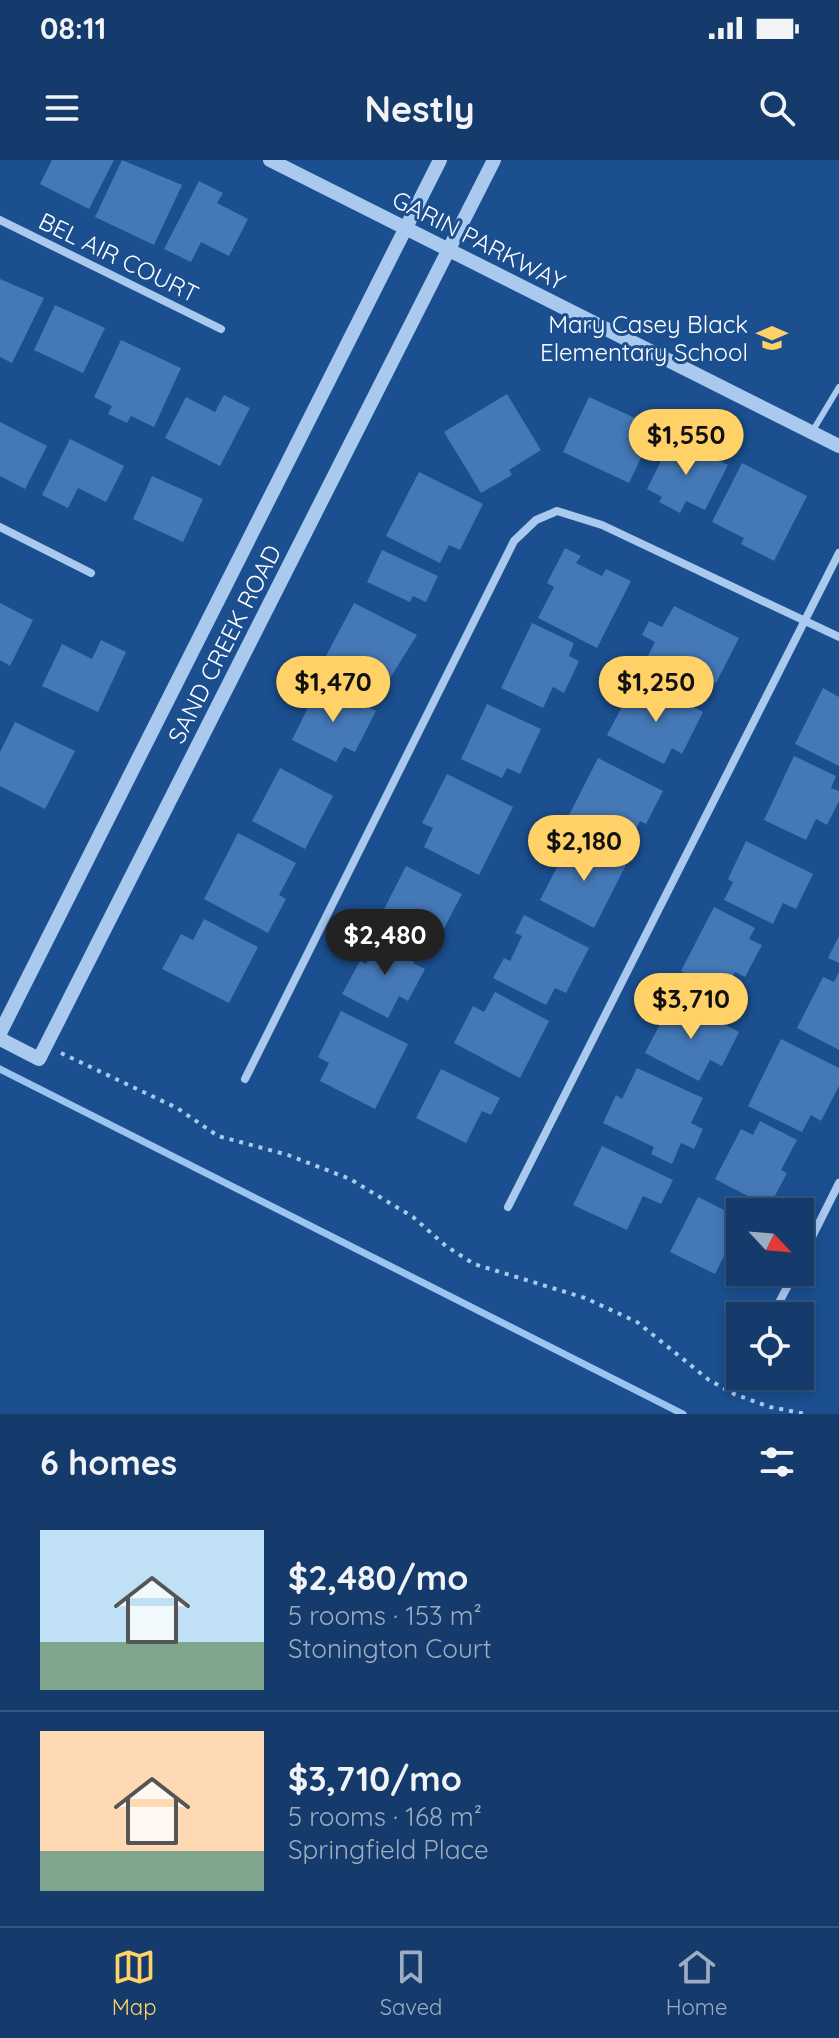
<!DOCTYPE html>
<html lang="en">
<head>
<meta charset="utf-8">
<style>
	body { margin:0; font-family:Quicksand,sans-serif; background:#1d4271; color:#f1f3f6; height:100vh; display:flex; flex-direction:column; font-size:30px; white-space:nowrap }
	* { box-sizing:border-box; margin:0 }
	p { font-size:26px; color:#9dadc1 }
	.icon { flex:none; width:44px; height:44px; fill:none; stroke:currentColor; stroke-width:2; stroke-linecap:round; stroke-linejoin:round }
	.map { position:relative; height:1254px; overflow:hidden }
	.details { display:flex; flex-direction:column; background:#143b6b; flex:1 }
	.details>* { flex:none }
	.needle { width:52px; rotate:116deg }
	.fabs { position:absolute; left:726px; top:1038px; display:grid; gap:16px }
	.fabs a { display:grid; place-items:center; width:88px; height:88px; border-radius:0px; background:#143b6b; box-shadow:0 4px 12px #0003,0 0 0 2px #33557e; font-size:40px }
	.price { position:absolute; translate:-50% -68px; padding:0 18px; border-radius:28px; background:#ffd166; color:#111; font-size:26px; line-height:52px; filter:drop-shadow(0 2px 4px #0008) }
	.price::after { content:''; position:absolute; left:50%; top:48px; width:24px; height:18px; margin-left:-12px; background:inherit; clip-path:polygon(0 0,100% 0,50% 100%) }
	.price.on { background:#222; color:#fff }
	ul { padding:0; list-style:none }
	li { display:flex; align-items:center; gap:24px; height:200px; padding:0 40px }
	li+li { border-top:2px solid #33557e }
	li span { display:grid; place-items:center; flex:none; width:224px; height:160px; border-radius:0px; color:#555 }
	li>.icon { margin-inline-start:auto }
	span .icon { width:96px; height:96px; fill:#fffc; stroke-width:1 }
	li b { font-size:34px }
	h2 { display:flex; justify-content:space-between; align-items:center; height:96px; padding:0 40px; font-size:34px }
	.status { display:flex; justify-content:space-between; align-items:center; height:56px; padding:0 40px; background:#143b6b; direction:ltr }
	.status svg { height:22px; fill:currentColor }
	header { display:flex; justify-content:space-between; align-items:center; height:104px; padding:0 40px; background:#143b6b; font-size:36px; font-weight:800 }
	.menu { display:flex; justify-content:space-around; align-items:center; height:112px; border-top:2px solid #33557e; background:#143b6b; font-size:22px; color:#9dadc1 }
	.menu a { display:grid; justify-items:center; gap:4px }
	.menu .on { color:#ffd166 }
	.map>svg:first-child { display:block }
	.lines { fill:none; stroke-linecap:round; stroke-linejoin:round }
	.stream { stroke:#9cc4f0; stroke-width:7 }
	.building { fill:#4478b7 }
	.path { stroke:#a9c9ee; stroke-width:4; stroke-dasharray:4 6; stroke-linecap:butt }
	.service { stroke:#a9c9ee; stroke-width:6 }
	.minor { stroke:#a9c9ee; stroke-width:8 }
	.tertiary { stroke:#a9c9ee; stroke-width:14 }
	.labels { text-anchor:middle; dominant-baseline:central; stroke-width:6; stroke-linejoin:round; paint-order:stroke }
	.street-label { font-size:24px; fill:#fff; stroke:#1b4f8f }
	.poi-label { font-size:24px; fill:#fff; stroke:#1b4f8f; text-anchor:end }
</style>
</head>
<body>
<div class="status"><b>08:11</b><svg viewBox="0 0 49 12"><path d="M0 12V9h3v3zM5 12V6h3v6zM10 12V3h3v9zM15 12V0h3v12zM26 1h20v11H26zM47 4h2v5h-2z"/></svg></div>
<header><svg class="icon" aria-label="menu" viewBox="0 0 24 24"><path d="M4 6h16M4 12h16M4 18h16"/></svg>Nestly<svg class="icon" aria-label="search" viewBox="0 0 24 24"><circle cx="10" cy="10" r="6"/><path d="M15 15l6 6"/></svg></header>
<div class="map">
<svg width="839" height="1254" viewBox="0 0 839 1254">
	<rect width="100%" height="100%" fill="#1b4f8f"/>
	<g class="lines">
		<path class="stream" d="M0,909L683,1254"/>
	</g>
	<path class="building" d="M52,0H114L89,49L40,24Z
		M122,0L182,25L154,85L95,57Z
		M199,21L223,33L217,43L248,59L229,96L201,82L191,102L164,89Z
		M0,119L44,138L12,203L0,197Z
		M55,145L105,168L83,213L34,190Z
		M121,180L181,208L154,267L131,256L127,263L108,254L112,246L94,237Z
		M507,234L541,290L509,310L512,315L481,333L444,272Z
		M224,235L250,248L220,306L165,278L186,237L215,252Z
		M589,237L644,262L639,274L650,279L629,323L563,292Z
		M0,262L47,286L25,329L0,316Z
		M673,277L728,305L705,350L686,341L680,353L659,342L662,337L647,329Z
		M70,279L124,306L106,342L78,328L68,348L42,335Z
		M742,303L807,336L774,401L741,384L744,378L712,362Z
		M419,312L483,344L460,390L449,385L440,403L386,376Z
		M152,316L203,339L183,382L133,359Z
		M565,388L581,396L576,403L602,416L606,409L631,421L597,488L538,458L554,427L547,423Z
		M382,390L438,416L426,442L413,436L410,442L367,422Z
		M0,443L33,460L10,506L0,500Z
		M354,443L417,475L377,539L319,509Z
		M674,446L739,478L716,523L705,517L697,535L642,508L655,482L642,475L649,461L662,467Z
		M532,463L574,483L569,496L579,501L564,533L553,527L543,548L501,528Z
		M101,480L126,492L98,552L42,526L62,484L92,499Z
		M320,523L376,551L355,592L344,587L336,602L292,580Z
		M650,524L703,552L682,594L672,588L664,604L607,575L626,539L639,545Z
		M823,528L839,537V606L795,584Z
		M487,544L541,569L520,614L507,608L502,618L461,599Z
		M15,562L75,591L45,649L0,626V592Z
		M794,596L836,616L831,628L839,631V641L827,665L816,659L806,680L764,660Z
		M598,598L663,631L646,664L640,661L624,693L565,663Z
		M280,608L333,636L305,689L252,661Z
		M447,614L513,647L479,715L424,687L433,668L422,663Z
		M238,673L296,703L279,735L286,739L268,773L204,739Z
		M746,681L813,714L796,749L783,743L773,764L724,740L733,722L728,719Z
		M585,682L627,703L594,768L540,740L567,688L579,694Z
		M406,706L462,734L432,791L377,763Z
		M714,747L755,768L749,779L762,785L745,817L735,812L724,833L681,811Z
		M524,755L589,788L566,833L555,828L546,845L493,818L504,798L510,801L522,776L515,773Z
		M204,759L258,787L229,843L162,809L181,774L193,780Z
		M381,774L418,793L413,803L425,809L408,841L399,836L388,858L342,834L360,801L366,804Z
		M839,776V803L828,798Z
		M839,812V890L797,868L823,817L834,822Z
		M495,832L549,861L520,918L454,883L473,846L484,852Z
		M673,839L739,872L722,906L710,900L699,921L645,893Z
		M341,851L408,884L375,949L320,921L329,903L318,897Z
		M781,879L839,908V926L821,961L811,955L802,972L748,946Z
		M637,908L703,938L691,963L703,969L694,989L681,983L672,1004L651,994L654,987L603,963L616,935L622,939Z
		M441,909L500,938L491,955L482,951L466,983L416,958Z
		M760,961L797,980L781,1010L787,1013L769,1047L715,1019L741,969L753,975Z
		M602,986L673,1020L661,1044L643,1036L627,1070L573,1045Z
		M698,1037L740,1058V1094L736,1103L724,1096L715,1114L670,1092Z"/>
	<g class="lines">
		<path class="path" d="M61,893L177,948L218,976L288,995L350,1019L413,1057L446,1086L474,1104L585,1138L637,1162L709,1220L734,1234L770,1247L806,1254"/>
		<path class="service" d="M812,272L839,227"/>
		<path class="minor" d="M0,60L221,169
			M0,367L91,413
			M245,919L514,381L536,360L557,351L602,365L839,477
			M508,1047L839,393
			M800,1101L839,1023
			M772,1156L795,1112"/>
		<path class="tertiary" d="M270,0L839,286
			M0,873L440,0
			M0,879L39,899L494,0"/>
	</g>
	<defs>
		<g id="school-bare" transform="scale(2.4)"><path d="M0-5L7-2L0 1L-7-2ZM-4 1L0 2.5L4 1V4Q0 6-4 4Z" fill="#ffd166" stroke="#1b4f8f" stroke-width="2.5" paint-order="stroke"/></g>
	</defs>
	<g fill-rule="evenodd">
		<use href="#school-bare" x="772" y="178"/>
	</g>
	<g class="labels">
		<g class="street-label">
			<text transform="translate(479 80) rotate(27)">GARIN PARKWAY</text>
			<text transform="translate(119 97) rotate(26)">BEL AIR COURT</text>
			<text transform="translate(224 484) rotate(-63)">SAND CREEK ROAD</text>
		</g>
		<g class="poi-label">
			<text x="748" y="164">Mary Casey Black<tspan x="748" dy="28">Elementary School</tspan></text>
		</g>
	</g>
</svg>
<div class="fabs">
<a><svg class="needle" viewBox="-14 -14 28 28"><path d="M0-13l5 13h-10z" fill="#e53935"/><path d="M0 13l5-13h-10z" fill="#9dadc1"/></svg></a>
<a><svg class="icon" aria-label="locate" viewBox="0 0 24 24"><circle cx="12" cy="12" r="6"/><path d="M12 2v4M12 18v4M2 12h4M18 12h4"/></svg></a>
</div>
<b class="price" style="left:686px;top:317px">$1,550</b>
<b class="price" style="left:333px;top:564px">$1,470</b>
<b class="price" style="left:656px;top:564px">$1,250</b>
<b class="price" style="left:584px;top:723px">$2,180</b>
<b class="price on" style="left:385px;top:817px">$2,480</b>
<b class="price" style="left:691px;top:881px">$3,710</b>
</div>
<section class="details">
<h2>6 homes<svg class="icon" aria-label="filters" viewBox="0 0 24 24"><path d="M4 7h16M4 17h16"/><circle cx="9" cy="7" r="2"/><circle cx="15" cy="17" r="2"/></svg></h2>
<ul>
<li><span style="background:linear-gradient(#bfe0f5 70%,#7fa58c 0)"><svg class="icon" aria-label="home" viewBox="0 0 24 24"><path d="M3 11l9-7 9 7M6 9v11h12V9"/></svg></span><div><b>$2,480/mo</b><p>5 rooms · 153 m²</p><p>Stonington Court</p></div></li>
<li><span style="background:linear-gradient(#ffd9b3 75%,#7fa58c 0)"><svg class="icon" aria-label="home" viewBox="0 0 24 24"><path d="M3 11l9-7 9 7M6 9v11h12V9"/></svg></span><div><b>$3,710/mo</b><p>5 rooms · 168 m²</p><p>Springfield Place</p></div></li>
</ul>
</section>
<nav class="menu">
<a class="on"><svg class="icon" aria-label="map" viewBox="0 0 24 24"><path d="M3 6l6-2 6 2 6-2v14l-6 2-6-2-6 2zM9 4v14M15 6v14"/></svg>Map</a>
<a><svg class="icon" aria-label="saved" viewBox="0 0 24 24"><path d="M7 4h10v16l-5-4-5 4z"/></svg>Saved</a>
<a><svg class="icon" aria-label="home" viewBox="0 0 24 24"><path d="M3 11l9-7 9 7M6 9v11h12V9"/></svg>Home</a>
</nav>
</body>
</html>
